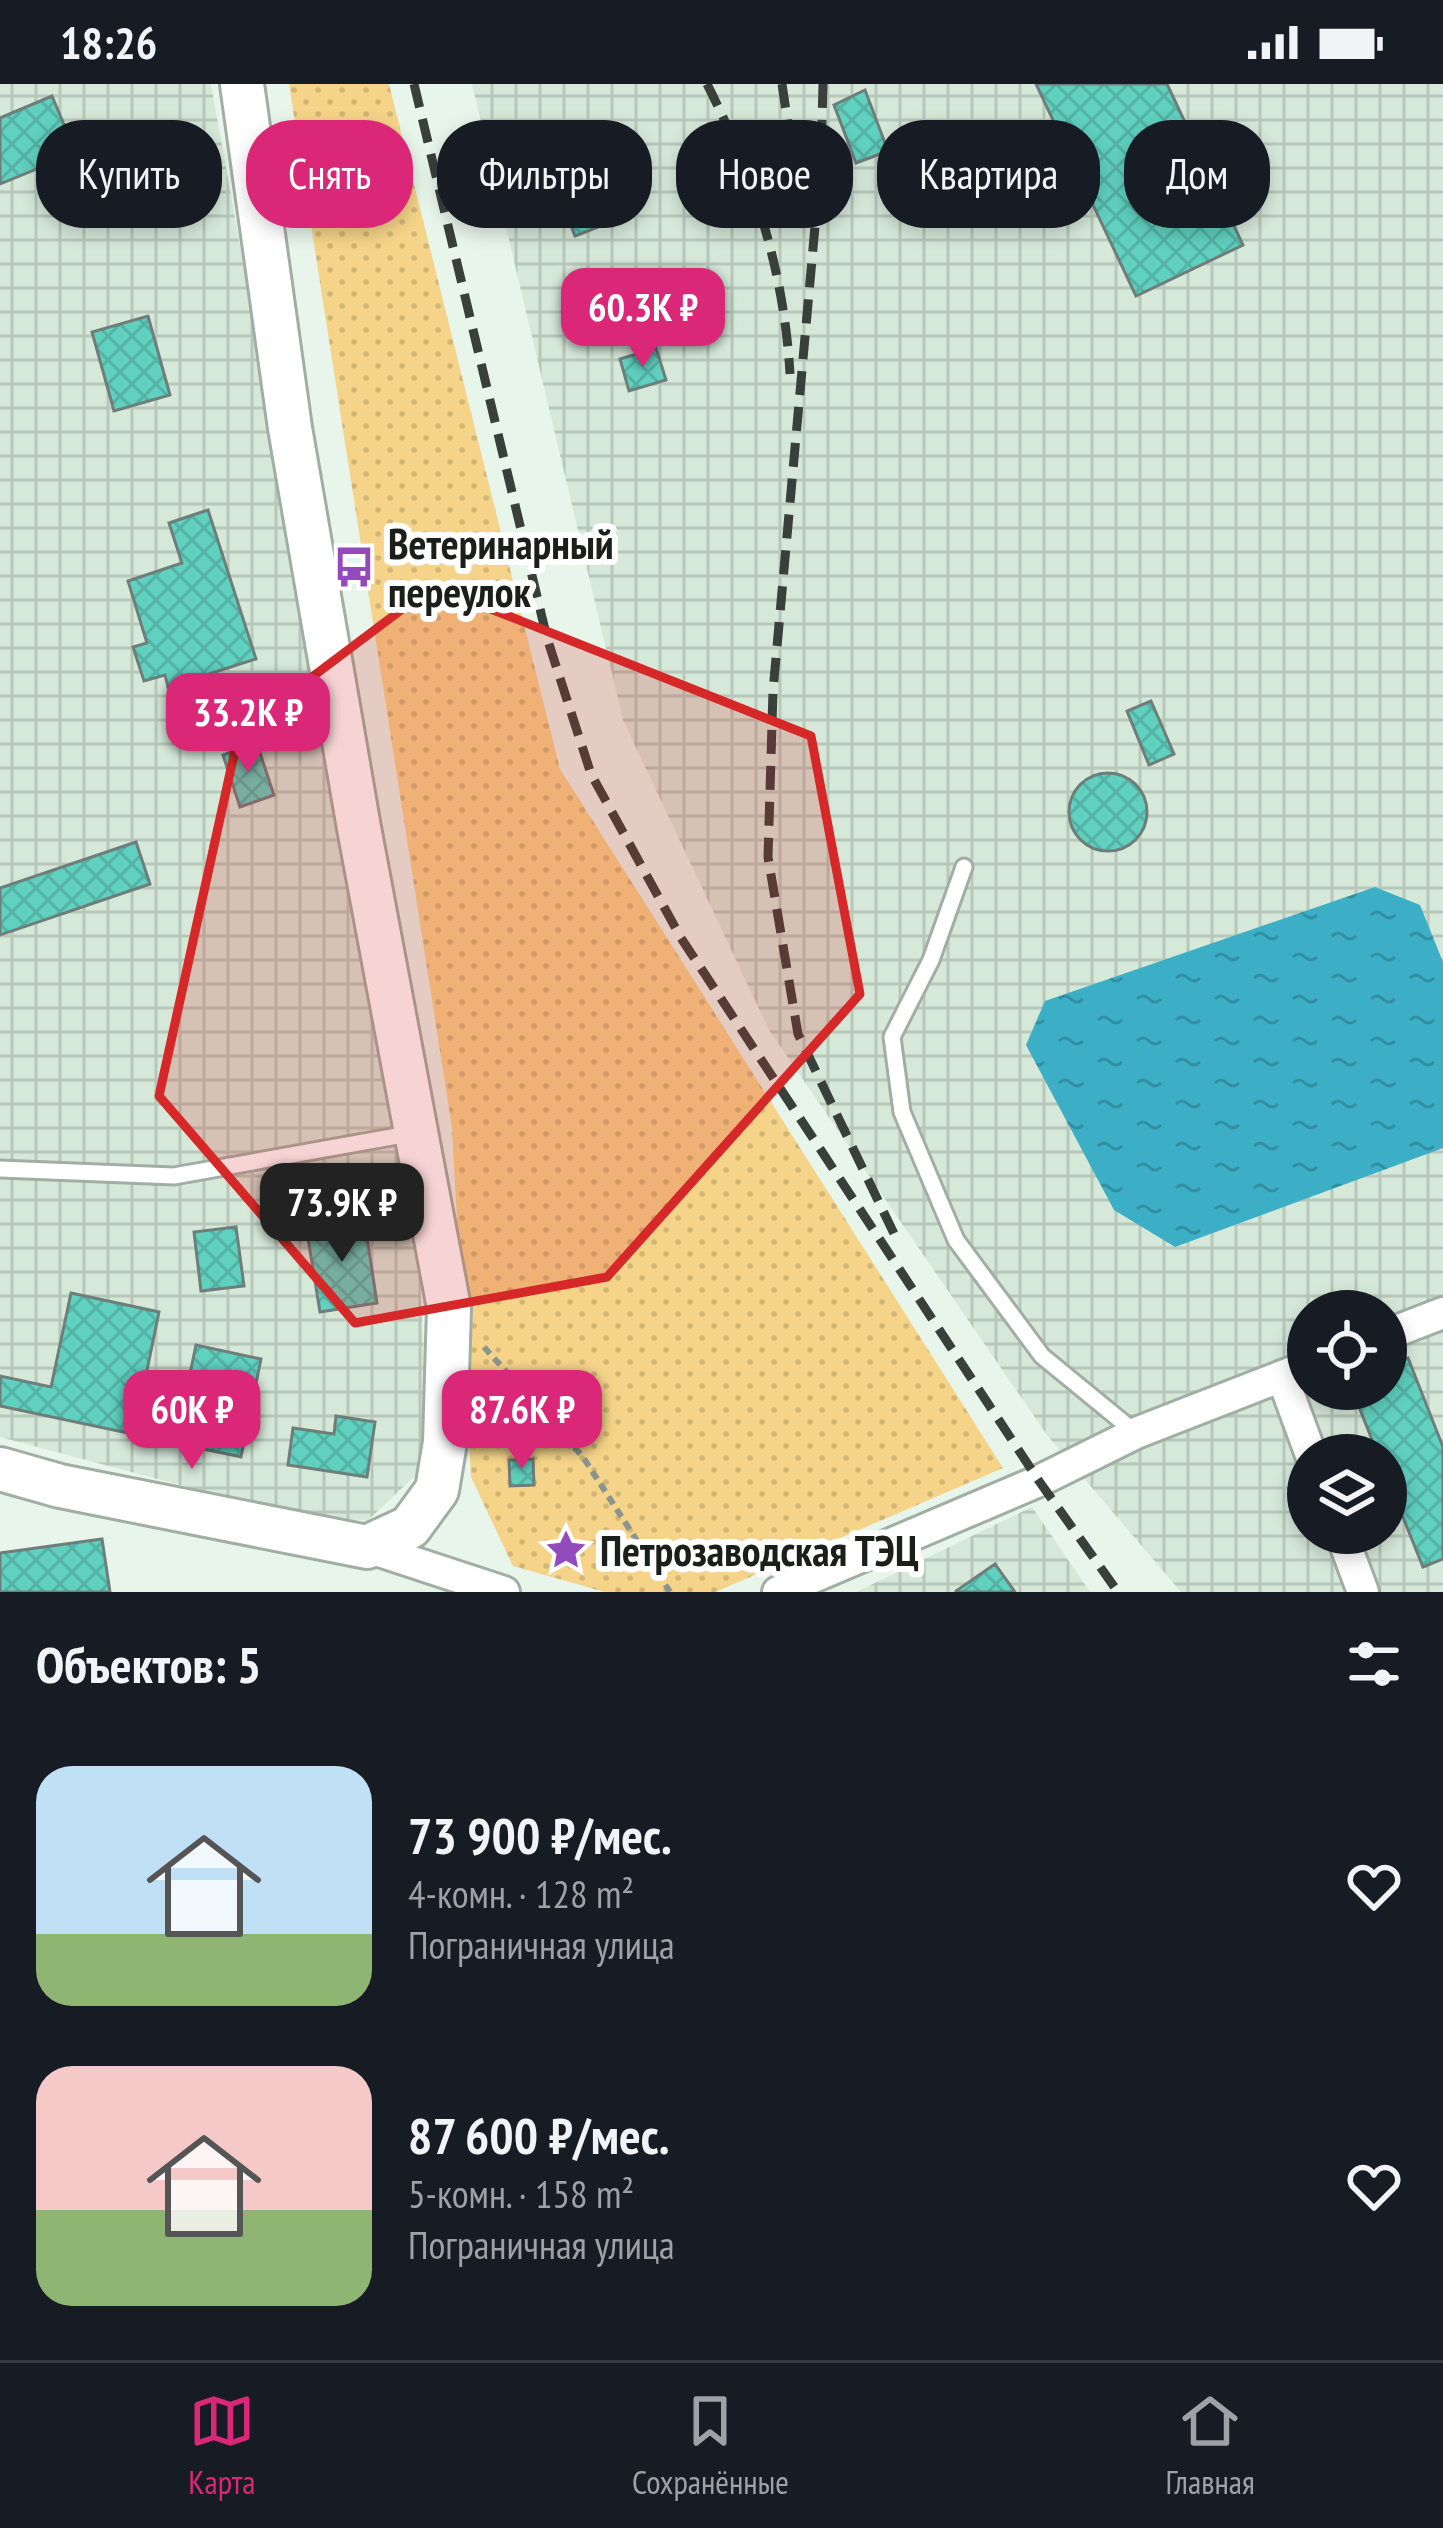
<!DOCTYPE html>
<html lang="ru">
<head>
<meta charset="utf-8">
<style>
	body { margin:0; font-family:"PT Sans Narrow",sans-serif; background:#20242c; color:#f1f3f6; height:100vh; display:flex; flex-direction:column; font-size:45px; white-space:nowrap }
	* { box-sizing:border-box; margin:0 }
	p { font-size:39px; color:#9ea1a6 }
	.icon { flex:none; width:66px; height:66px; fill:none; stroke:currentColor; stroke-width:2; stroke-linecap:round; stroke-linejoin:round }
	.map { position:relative; height:1508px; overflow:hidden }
	.sheet { display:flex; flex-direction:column; background:#171b24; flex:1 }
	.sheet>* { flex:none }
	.top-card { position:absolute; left:36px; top:36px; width:1371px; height:108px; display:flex; gap:24px }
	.controls { position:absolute; left:1287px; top:1206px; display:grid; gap:24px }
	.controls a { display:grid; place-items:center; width:120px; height:120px; border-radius:50%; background:#171b24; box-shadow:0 6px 18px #0003; font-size:60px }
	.price { position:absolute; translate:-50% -102px; padding:0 27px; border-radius:24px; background:#db2777; color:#fff; font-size:39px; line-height:78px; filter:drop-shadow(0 3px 6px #0008) }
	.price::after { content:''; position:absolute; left:50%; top:72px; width:36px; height:27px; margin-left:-18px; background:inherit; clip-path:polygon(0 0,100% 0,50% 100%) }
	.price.selected { background:#222; color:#fff }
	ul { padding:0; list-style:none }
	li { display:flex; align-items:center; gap:36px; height:300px; padding:0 36px }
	li span { display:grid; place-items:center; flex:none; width:336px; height:240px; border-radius:36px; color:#555 }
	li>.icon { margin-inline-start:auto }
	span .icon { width:144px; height:144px; fill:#fffc; stroke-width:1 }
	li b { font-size:51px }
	h2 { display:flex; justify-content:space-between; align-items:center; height:144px; padding:0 36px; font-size:51px }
	.tag { padding:0 42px; border-radius:48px; background:#171b24; box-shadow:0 6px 18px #0003; font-size:42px; line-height:108px }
	.tag.selected { background:#db2777; color:#fff }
	.status { display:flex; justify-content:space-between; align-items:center; height:84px; padding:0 60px; background:#171b24; direction:ltr }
	.status svg { height:33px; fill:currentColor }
	.tab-bar { display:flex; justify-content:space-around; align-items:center; height:168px; border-top:3px solid #363941; background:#171b24; font-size:33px; color:#9ea1a6 }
	.tab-bar a { display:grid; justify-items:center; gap:6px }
	.tab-bar .selected { color:#db2777 }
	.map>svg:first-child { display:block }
	.industrial { fill:url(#industrial-grid); fill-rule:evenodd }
	.green { fill:url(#green-dots) }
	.water { fill:url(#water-ripples) }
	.building { fill:url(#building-cross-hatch); stroke:#6e7e7b; stroke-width:3 }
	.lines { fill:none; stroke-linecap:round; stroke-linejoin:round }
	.lane-casing { stroke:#a1aea3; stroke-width:21 }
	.street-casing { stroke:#a1aea3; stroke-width:36 }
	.secondary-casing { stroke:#a1aea3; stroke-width:48 }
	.path { stroke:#8c958d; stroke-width:6; stroke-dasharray:9 6; stroke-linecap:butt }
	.lane { stroke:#fff; stroke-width:15 }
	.street { stroke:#fff; stroke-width:30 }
	.secondary { stroke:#fff; stroke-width:42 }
	.rail { stroke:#393f3a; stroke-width:9; stroke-dasharray:24 12; stroke-linecap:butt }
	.marked { fill:#d62828; fill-opacity:0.2; stroke:#d62828; stroke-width:9; stroke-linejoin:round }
	.labels { text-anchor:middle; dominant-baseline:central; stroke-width:12; stroke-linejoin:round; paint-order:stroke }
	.poi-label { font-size:42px; font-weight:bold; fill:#1a1f1b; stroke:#fefefe; text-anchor:start }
</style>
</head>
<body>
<div class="status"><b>18:26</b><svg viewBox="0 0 49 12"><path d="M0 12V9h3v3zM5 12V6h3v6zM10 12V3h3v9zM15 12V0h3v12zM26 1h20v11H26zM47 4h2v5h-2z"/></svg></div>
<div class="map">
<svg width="1443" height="1508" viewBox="0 0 1443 1508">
	<defs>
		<pattern id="industrial-grid" width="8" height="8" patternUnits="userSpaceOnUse" patternTransform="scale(3)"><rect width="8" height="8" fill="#d6e9d9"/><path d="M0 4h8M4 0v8" fill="none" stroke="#b7c7ba"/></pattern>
		<pattern id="green-dots" width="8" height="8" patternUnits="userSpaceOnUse" patternTransform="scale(3)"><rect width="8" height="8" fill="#f5d489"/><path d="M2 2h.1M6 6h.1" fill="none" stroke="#d1b676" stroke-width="1.8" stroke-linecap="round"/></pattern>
		<pattern id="water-ripples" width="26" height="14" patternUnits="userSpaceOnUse" patternTransform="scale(3)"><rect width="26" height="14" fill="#3cafc7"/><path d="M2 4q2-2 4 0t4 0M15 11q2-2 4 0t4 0" fill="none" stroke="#328ea1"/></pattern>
		<pattern id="building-cross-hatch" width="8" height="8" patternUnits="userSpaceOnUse" patternTransform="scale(3)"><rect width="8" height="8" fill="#60d0bf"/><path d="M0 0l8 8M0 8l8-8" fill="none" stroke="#53b2a4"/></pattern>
	</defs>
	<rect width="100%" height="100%" fill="#e8f5ea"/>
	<path class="industrial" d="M0,0H211L418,1158L427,1324L416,1391L367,1437L285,1429L0,1353Z
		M472,0H1443V1508H1181L1047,1351L769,946L623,636ZM1308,1227H1386V1305H1308ZM1308,1371H1386V1449H1308Z
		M1032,1423L1090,1508H856Z"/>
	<path class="green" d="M289,0H389L560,685L1003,1384L715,1508H605L513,1482L471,1393L452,1044Z"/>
	<path class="water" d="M1375,803L1420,821L1443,878V1064L1175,1163L1114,1126L1026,961L1045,917Z"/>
	<path class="building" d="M1036,0H1167L1243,161L1136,212Z
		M865,6L888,67L856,79L834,21Z
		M52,12L76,69L0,100V34Z
		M600,55L629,131L575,152L546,76Z
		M148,232L170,311L114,327L92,248Z
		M656,264L666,296L629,307L620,275Z
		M208,426L256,575L168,603L165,591L144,597L133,563L147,559L128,497L182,479L169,439Z
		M1151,617L1174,670L1149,681L1127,627Z
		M257,660L274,711L240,723L223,671Z
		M1069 728a39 39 0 1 1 78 0a39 39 0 1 1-78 0Z
		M136,758L150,800L0,851V804Z
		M364,1134L377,1219L320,1228L306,1142Z
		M236,1143L244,1202L201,1207L194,1148Z
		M71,1209L159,1228L145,1296L187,1304L196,1261L261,1275L241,1373L0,1322V1292L51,1303Z
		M1408,1274L1443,1363V1475L1423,1483L1386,1391V1371H1378L1352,1305H1386V1283Z
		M336,1332L375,1338L367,1393L288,1381L293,1344L334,1350Z
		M533,1375L534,1401L510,1402L509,1376Z
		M102,1455L110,1508H0V1469Z
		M995,1480L1015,1508H956V1507Z"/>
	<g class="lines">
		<g class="lane-casing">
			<path id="lane" d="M964,783L931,876L892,953L902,1028L956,1156L1042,1272L1136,1349
				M0,1085L174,1092L414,1049"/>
		</g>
		<g class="street-casing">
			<path id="street" d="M1386,1251L1443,1229
				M1282,1292L1311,1371
				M1341,1449L1363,1508
				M367,1463L504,1508
				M778,1508L1039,1397L1136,1349L1308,1282"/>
		</g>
		<g class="secondary-casing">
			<path id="secondary" d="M0,1385L60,1402L367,1463L410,1443L437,1406L445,1358L449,1224L359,744L290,344L242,0"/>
		</g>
		<path class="path" d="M484,1263L583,1373L670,1508"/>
		<use href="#lane" class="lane"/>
		<use href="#street" class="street"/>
		<use href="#secondary" class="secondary"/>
		<path class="rail" d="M414,0L547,554L591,690L681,854L1039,1397L1118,1508
			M707,0C754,93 784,186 790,290
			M782,0L803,142
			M823,0L821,76L773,607L768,773L798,950L899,1160"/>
	</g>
	<path class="marked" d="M433,502L811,652L860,910L607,1193L355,1239L159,1012L239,648Z"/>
	<defs>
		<g id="bus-bare" transform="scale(3.24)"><path d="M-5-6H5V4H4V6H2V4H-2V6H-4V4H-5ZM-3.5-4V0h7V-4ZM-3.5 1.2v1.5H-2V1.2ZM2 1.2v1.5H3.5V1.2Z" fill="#924abd" stroke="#fefefe" stroke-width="2.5" paint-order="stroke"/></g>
		<g id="sight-bare" transform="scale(3.24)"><path d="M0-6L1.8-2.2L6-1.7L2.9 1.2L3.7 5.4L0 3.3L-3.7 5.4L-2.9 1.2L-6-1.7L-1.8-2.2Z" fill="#924abd" stroke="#fefefe" stroke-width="2.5" paint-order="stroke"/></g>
	</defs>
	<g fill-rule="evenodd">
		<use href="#bus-bare" x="354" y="483"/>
		<use href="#sight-bare" x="566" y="1466"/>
	</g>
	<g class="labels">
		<g class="poi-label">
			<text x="388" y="459">Ветеринарный<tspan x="388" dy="48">переулок</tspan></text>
			<text x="600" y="1466">Петрозаводская ТЭЦ</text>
		</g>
	</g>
</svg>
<div class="controls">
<a><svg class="icon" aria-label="locate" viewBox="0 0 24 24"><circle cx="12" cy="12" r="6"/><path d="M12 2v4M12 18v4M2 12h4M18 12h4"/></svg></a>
<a><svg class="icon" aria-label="layers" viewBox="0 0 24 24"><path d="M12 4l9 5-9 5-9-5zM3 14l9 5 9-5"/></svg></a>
</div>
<b class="price" style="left:643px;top:286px">60.3K ₽</b>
<b class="price" style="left:248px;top:691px">33.2K ₽</b>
<b class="price selected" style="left:342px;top:1181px">73.9K ₽</b>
<b class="price" style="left:192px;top:1388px">60K ₽</b>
<b class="price" style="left:522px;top:1388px">87.6K ₽</b>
<div class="top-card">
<a class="tag">Купить</a>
<a class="tag selected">Снять</a>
<a class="tag">Фильтры</a>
<a class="tag">Новое</a>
<a class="tag">Квартира</a>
<a class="tag">Дом</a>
</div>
</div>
<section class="sheet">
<h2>Объектов: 5<svg class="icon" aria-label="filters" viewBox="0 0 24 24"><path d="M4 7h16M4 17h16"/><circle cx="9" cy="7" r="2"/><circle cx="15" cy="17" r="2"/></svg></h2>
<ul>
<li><span style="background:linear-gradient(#bfe0f5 70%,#8fb573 0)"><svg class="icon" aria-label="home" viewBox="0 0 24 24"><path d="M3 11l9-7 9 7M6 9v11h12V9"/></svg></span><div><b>73 900 ₽/мес.</b><p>4-комн. · 128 m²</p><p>Пограничная улица</p></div><svg class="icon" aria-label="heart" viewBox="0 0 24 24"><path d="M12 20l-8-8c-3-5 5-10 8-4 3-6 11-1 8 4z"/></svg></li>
<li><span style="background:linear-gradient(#f6c9c9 60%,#8fb573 0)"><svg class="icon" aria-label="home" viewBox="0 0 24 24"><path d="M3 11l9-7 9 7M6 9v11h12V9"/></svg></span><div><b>87 600 ₽/мес.</b><p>5-комн. · 158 m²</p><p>Пограничная улица</p></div><svg class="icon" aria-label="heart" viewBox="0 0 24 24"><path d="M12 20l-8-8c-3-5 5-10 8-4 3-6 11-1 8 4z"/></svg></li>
</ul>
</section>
<nav class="tab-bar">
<a class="selected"><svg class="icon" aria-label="map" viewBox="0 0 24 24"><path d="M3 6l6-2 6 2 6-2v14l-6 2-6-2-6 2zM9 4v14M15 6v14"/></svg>Карта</a>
<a><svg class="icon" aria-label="saved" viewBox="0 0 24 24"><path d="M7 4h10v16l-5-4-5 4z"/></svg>Сохранённые</a>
<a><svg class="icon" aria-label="home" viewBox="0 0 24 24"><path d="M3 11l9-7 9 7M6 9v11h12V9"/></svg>Главная</a>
</nav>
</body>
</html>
